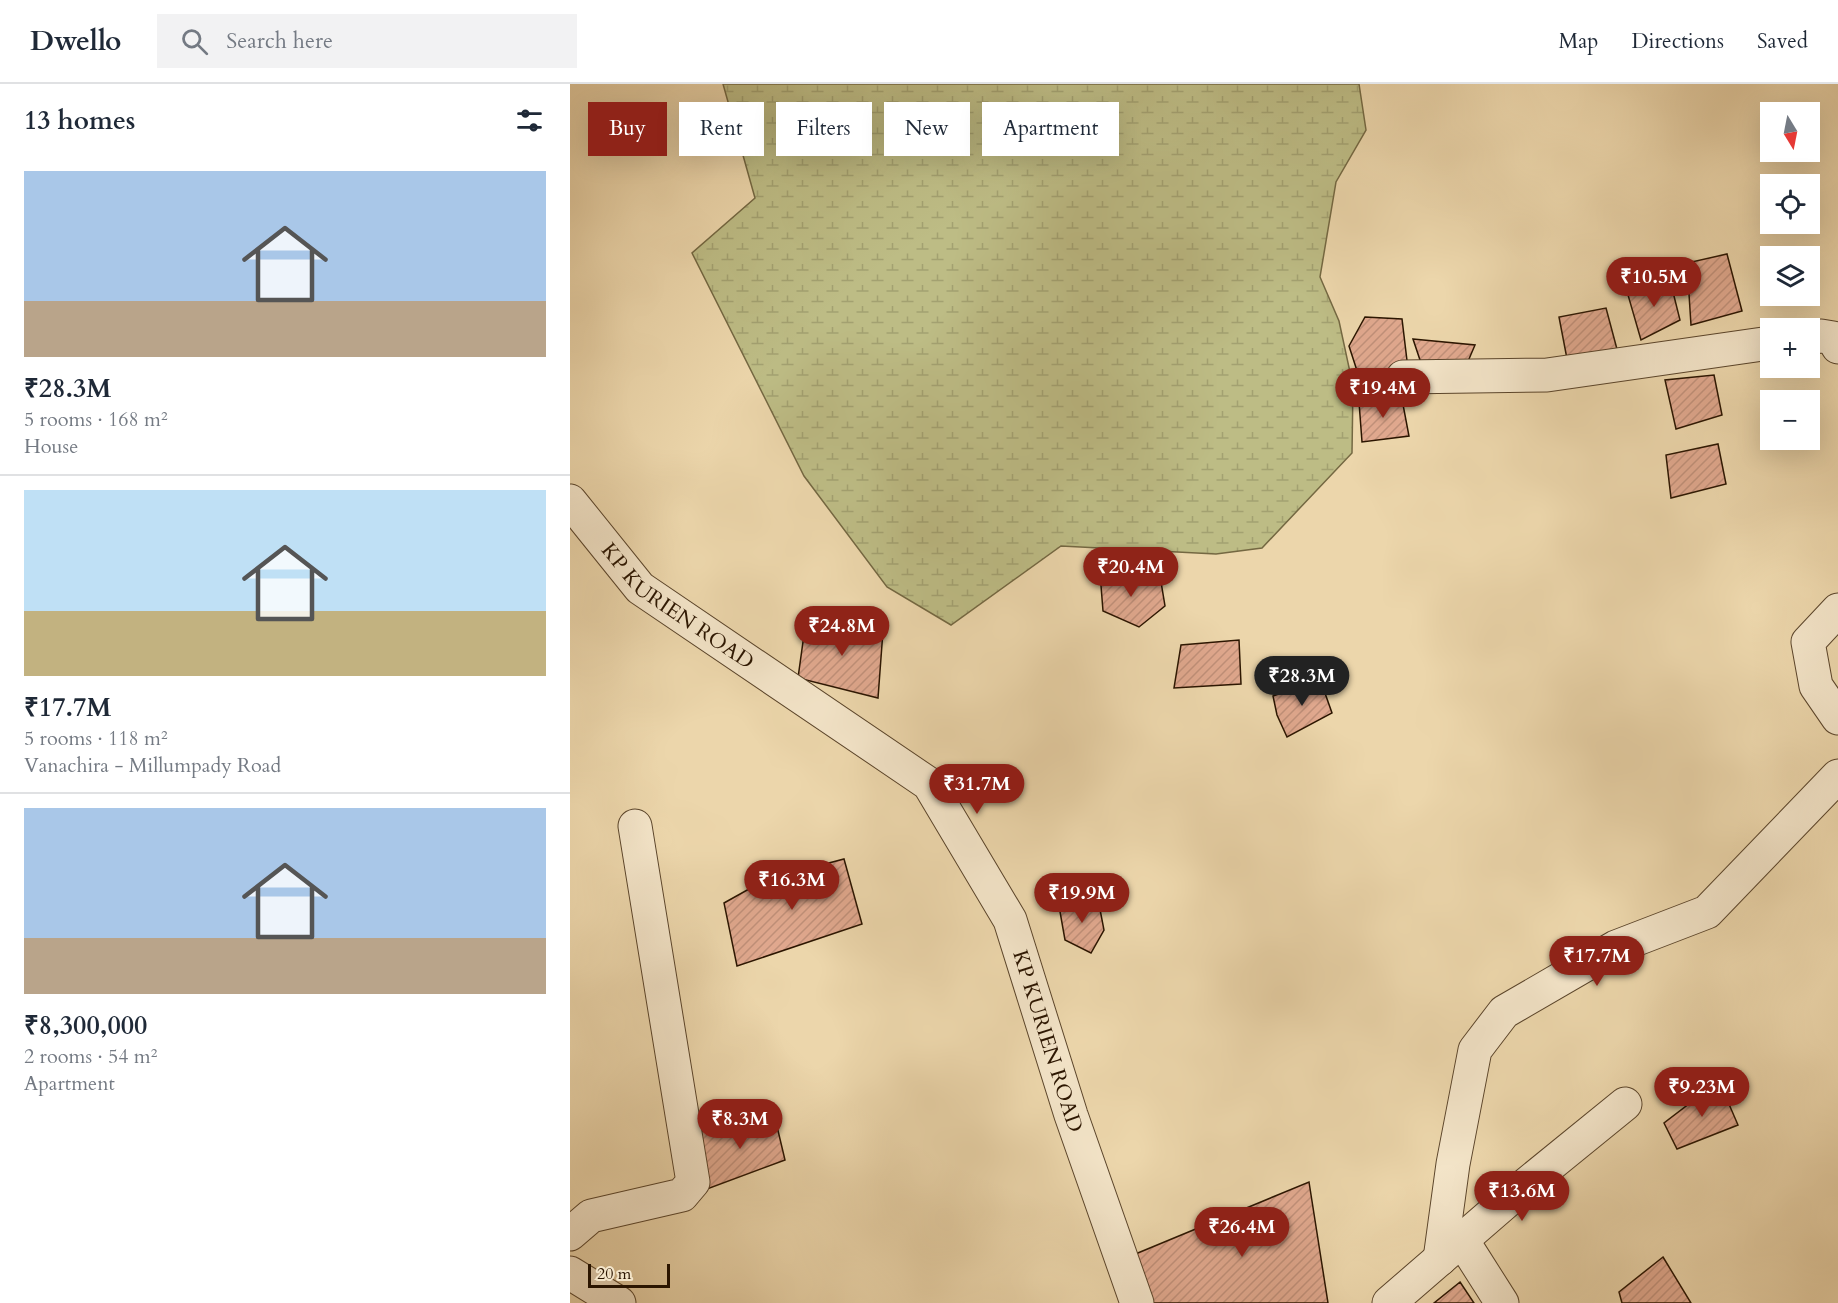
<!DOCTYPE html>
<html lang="en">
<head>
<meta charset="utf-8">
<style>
	body { margin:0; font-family:Cardo,serif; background:#f2f2f3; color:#1f2937; height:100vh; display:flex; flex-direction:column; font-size:22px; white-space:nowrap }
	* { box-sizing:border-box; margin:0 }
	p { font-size:20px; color:#747a83 }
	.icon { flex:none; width:33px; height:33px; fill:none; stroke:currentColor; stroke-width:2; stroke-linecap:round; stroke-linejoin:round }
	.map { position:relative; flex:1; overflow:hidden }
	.panel { display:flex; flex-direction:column; background:#fff; width:570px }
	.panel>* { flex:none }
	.banner { position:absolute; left:18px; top:18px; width:570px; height:54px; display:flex; gap:12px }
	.needle { width:39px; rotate:170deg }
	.tools { position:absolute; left:1190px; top:18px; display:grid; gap:12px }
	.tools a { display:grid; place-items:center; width:60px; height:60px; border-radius:0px; background:#fff; box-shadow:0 6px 24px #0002; font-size:30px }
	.scale { position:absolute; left:18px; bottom:15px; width:82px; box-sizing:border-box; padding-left:6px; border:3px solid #2b1500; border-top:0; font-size:16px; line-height:21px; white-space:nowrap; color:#2b1500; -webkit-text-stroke:4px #f3e4c8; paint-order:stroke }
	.price { position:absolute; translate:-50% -51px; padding:0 14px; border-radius:21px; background:#8f2418; color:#fff; font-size:20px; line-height:39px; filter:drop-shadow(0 2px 3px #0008) }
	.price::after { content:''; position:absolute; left:50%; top:36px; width:18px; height:14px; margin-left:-9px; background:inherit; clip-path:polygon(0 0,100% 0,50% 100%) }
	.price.current { background:#222; color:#fff }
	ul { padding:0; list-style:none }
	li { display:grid; align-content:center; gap:12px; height:318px; padding:0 24px }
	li+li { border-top:2px solid #e0e1e3 }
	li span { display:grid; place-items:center; height:186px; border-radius:0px; color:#555 }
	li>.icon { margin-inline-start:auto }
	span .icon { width:108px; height:108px; fill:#fffc; stroke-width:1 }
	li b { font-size:26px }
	h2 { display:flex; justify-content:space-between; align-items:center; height:72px; padding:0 24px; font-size:26px }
	.chip { padding:0 21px; border-radius:0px; background:#fff; box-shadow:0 6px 24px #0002; font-size:21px; line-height:54px }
	.chip.current { background:#8f2418; color:#fff }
	header { display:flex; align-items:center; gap:36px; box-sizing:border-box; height:84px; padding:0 30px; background:#fff; border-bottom:2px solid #e0e1e3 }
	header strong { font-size:28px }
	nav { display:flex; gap:33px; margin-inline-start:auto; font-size:21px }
	.search { width:420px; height:54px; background:#f2f2f3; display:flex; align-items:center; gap:15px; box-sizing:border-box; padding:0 21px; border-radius:0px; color:#747a83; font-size:22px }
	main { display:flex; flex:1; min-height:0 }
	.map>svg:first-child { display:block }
	.wetland { fill:url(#wetland-marsh); stroke:#746842; stroke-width:1.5 }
	.building { fill:url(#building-hatch); stroke:#2b1500; stroke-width:1.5 }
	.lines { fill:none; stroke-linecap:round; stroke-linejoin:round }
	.minor-casing { stroke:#5b452b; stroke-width:35 }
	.minor { stroke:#f3e4c8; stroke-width:33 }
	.labels { text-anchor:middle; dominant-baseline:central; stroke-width:6; stroke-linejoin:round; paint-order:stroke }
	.street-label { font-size:21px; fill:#2b1500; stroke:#f3e4c8 }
</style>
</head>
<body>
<header>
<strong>Dwello</strong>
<div class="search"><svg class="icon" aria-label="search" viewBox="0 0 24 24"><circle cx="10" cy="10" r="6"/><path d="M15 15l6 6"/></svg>Search here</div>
<nav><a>Map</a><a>Directions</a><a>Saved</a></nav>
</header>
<main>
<section class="panel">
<h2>13 homes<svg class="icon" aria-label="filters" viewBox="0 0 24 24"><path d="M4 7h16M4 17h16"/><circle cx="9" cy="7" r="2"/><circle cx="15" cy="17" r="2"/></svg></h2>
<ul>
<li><span style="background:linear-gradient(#a9c7e8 70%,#b9a48a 0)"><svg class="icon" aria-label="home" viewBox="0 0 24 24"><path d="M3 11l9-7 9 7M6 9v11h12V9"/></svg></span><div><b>₹28.3M</b><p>5 rooms · 168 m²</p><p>House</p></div></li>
<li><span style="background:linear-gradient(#bfe0f5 65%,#c2b280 0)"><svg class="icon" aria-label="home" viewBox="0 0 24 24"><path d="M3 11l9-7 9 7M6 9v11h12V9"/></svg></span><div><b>₹17.7M</b><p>5 rooms · 118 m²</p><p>Vanachira - Millumpady Road</p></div></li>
<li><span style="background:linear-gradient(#a9c7e8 70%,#b9a48a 0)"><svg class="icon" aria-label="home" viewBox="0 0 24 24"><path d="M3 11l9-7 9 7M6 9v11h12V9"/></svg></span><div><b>₹8,300,000</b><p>2 rooms · 54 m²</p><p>Apartment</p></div></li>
</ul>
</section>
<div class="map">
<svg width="1268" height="1219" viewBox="0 0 1268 1219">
	<defs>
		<pattern id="wetland-marsh" width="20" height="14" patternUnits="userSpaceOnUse" patternTransform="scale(1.5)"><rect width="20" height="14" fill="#bdbc85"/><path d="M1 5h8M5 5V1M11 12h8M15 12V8" fill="none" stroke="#a3a171"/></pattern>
		<pattern id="building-hatch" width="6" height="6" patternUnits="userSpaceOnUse" patternTransform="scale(1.5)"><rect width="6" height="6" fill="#e0a88e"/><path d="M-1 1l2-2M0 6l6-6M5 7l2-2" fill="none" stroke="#c09079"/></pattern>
	</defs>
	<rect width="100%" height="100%" fill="#ecd6ab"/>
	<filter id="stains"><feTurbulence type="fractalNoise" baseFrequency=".00333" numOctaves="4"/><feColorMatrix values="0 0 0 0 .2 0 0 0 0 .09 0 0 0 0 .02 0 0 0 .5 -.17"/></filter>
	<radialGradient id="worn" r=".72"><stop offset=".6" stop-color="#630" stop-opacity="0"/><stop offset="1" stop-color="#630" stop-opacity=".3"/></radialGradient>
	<path class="wetland" d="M153,0H789L796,46L766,98L750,193L769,237L783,302L782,369L692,464L646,470L491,462L381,541L317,503L234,392L122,169L185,114Z"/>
	<path class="building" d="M1157,170L1172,227L1121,241L1117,179Z
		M1099,192L1110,236L1071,256L1058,211Z
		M1036,224L1048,269L998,280L989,233Z
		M795,233L832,235L838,285L791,299L779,262Z
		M843,255L905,261L896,282L851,279Z
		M1144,291L1152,331L1106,345L1095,296Z
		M831,310L839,352L792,358L789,318Z
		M1148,360L1156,400L1101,414L1096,371Z
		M530,489L591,498L595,522L569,543L533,527Z
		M236,536L313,547L308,614L228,594Z
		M669,556L671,600L604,604L611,561Z
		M750,595L762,629L717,653L707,631L703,612Z
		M274,775L292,840L167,882L154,819L195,796Z
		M528,815L534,846L521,869L495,856L489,822Z
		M1149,997L1168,1041L1107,1065L1094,1039Z
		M205,1034L215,1076L137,1105L131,1047Z
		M739,1098L758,1219H579L563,1171Z
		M1093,1173L1121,1219H1052L1049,1208Z
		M890,1198L904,1219H864Z"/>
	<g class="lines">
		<g class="minor-casing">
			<g id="minor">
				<path d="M1239,254L1251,252L1263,254L1268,263"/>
				<path d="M833,293L977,291L1200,259"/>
				<path id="s1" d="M0,417L70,504L359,700L440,836L501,1031L567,1219"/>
				<path d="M1268,526L1238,558L1246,602L1268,634"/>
				<path d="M0,1150L21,1132L112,1111L123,1098L65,742"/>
				<path d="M892,1156L932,1219"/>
				<path d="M870,1175L883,1080L905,966L934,928L1046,863L1137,828L1268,692"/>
				<path d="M0,1189L49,1219"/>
				<path d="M819,1219L953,1103L1055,1020"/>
			</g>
		</g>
		<use href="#minor" class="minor"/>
	</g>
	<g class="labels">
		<g class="street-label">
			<text stroke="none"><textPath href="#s1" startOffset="152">KP KURIEN ROAD</textPath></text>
			<text stroke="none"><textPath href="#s1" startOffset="746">KP KURIEN ROAD</textPath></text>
		</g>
	</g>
	<rect width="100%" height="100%" filter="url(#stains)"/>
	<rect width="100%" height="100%" fill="url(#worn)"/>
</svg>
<div class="tools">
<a><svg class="needle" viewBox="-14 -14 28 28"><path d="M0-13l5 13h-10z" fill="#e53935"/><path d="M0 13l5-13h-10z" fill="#747a83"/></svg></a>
<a><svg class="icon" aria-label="locate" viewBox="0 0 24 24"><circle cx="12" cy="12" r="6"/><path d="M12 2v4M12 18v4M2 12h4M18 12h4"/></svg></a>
<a><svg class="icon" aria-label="layers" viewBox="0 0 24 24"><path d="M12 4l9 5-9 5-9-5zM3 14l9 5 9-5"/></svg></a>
<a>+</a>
<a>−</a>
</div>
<div class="scale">20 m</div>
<b class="price" style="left:1084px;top:224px">₹10.5M</b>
<b class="price" style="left:813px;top:335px">₹19.4M</b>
<b class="price" style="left:561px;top:514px">₹20.4M</b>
<b class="price" style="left:272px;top:573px">₹24.8M</b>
<b class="price current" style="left:732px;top:623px">₹28.3M</b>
<b class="price" style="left:407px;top:731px">₹31.7M</b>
<b class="price" style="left:222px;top:827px">₹16.3M</b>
<b class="price" style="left:512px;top:840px">₹19.9M</b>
<b class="price" style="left:1027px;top:903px">₹17.7M</b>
<b class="price" style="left:1132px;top:1034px">₹9.23M</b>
<b class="price" style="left:170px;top:1066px">₹8.3M</b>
<b class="price" style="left:952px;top:1138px">₹13.6M</b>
<b class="price" style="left:672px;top:1174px">₹26.4M</b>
<div class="banner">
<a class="chip current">Buy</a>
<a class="chip">Rent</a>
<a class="chip">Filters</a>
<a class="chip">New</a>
<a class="chip">Apartment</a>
</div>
</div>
</main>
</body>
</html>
